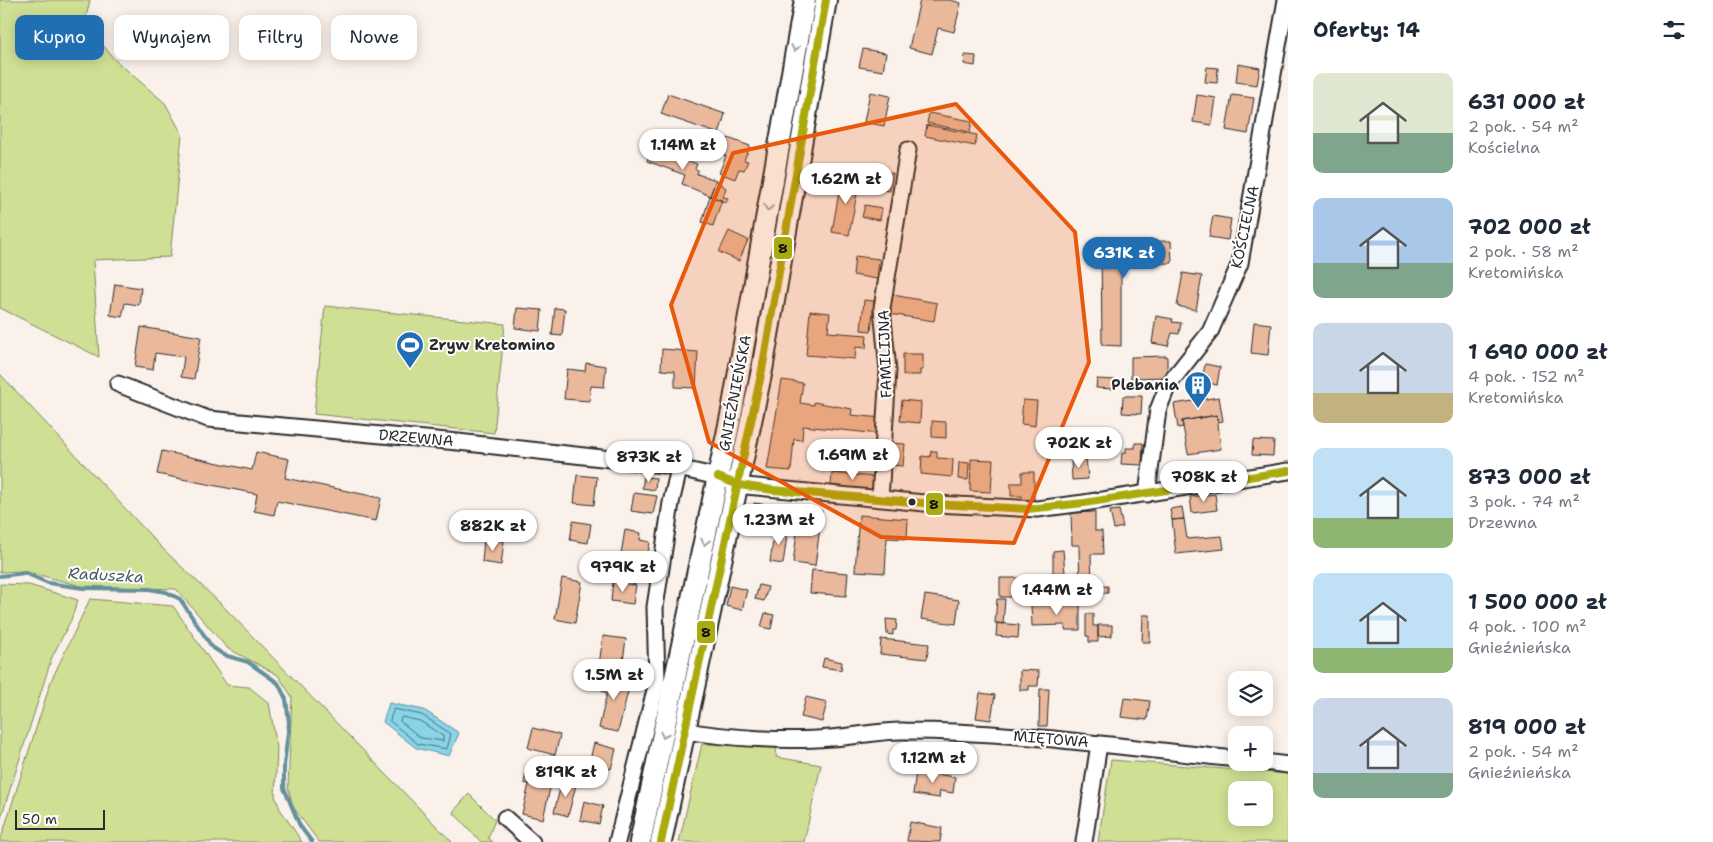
<!DOCTYPE html>
<html lang="pl">
<head>
<meta charset="utf-8">
<style>
	body { margin:0; font-family:"Shantell Sans",sans-serif; background:#f6f6f7; color:#1f2937; height:100vh; display:flex; flex-direction:column; font-size:19px; white-space:nowrap }
	* { box-sizing:border-box; margin:0 }
	p { font-size:16px; color:#747a83 }
	.icon { flex:none; width:28px; height:28px; fill:none; stroke:currentColor; stroke-width:2; stroke-linecap:round; stroke-linejoin:round }
	.map { position:relative; flex:1; overflow:hidden }
	.sheet { display:flex; flex-direction:column; background:#fff; width:425px }
	.sheet>* { flex:none }
	.guide { position:absolute; left:15px; top:15px; width:475px; height:45px; display:flex; gap:10px }
	.controls { position:absolute; left:1228px; top:671px; display:grid; gap:10px }
	.controls a { display:grid; place-items:center; width:45px; height:45px; border-radius:10px; background:#fff; box-shadow:0 2px 12px #0003; font-size:25px }
	.scale { position:absolute; left:15px; bottom:12px; width:90px; box-sizing:border-box; padding-left:5px; border:2px solid #2b2b2b; border-top:0; font-size:14px; line-height:18px; white-space:nowrap; color:#2b2b2b; -webkit-text-stroke:4px #fff; paint-order:stroke }
	.price { position:absolute; translate:-50% -42px; padding:0 11px; border-radius:18px; background:#fff; color:#222; font-size:16px; line-height:32px; filter:drop-shadow(0 1px 2px #0008) }
	.price::after { content:''; position:absolute; left:50%; top:30px; width:15px; height:11px; margin-left:-8px; background:inherit; clip-path:polygon(0 0,100% 0,50% 100%) }
	.price.selected { background:#1f6fb2; color:#fff }
	ul { padding:0; list-style:none }
	li { display:flex; align-items:center; gap:15px; height:125px; padding:0 25px }
	li span { display:grid; place-items:center; flex:none; width:140px; height:100px; border-radius:10px; color:#555 }
	li>.icon { margin-inline-start:auto }
	span .icon { width:60px; height:60px; fill:#fffc; stroke-width:1 }
	li b { font-size:21px }
	h2 { display:flex; justify-content:space-between; align-items:center; height:60px; padding:0 25px; font-size:21px }
	.pill { padding:0 18px; border-radius:10px; background:#fff; box-shadow:0 2px 12px #0003; font-size:18px; line-height:45px }
	.pill.selected { background:#1f6fb2; color:#fff }
	main { display:flex; flex:1; min-height:0 }
	.map>svg:first-child { display:block }
	.green { fill:#cfe094; stroke:#7d8660; fill-rule:evenodd }
	.water { fill:#88d4e8; stroke:#63909c }
	.lines { fill:none; stroke-linecap:round; stroke-linejoin:round }
	.shore { stroke:#506f77; stroke-width:1 }
	.stream { stroke:#63909c; stroke-width:4 }
	.building { fill:#eab99c; stroke:#2b2b2b }
	.minor-casing { stroke:#2b2b2b; stroke-width:19 }
	.major-casing { stroke:#2b2b2b; stroke-width:24 }
	.minor { stroke:#fff; stroke-width:15 }
	.major { stroke:#fff; stroke-width:20 }
	.bus-1-casing { stroke:#fff; stroke-width:11 }
	.bus-1 { stroke:#aa1; stroke-width:8 }
	.oneway { stroke:#a0a0a0 }
	.marked { fill:#e8590c; fill-opacity:0.2; stroke:#e8590c; stroke-width:4; stroke-linejoin:round }
	.bus-dot { fill:#2b2b2b; stroke:#fff; stroke-width:2 }
	.labels { text-anchor:middle; dominant-baseline:central; stroke-width:4; stroke-linejoin:round; paint-order:stroke }
	.street-label { font-size:15px; fill:#2b2b2b; stroke:#fff }
	.poi-label { font-size:15px; font-weight:bold; fill:#2b2b2b; stroke:#fff; text-anchor:start }
	.water-label { font-size:16px; font-style:italic; fill:#475e64; stroke:#fff }
	.line-badge { stroke:#fff; stroke-width:2 }
	.pale-badge-label { font-size:14px; text-anchor:middle; font-weight:bold; fill:#111 }
</style>
</head>
<body>
<main>
<div class="map">
<svg width="1288" height="842" viewBox="0 0 1288 842">
	<rect width="100%" height="100%" fill="#fbf1eb"/>
	<filter id="ink" filterUnits="userSpaceOnUse"><feTurbulence type="fractalNoise" baseFrequency=".02" numOctaves="2"/><feDisplacementMap in="SourceGraphic" scale="10" xChannelSelector="R" yChannelSelector="G"/><feConvolveMatrix kernelMatrix="1 2 1 2 8 2 1 2 1" color-interpolation-filters="sRGB"/></filter>
	<g filter="url(#ink)">
		<path class="green" d="M0,0H90L85,22L114,59L165,103L182,134L170,257L93,260L99,357L0,308Z
			M325,306L505,324L494,433L314,414Z
			M0,374L162,548L221,604L452,842H319L293,807L288,787L292,697L278,675L227,648L176,589L81,586L24,571L0,572Z
			M0,584L29,585L78,600L71,620L52,657L0,821Z
			M90,599L173,606L227,685L249,687L269,703L277,748L275,796L280,809L302,842H0L51,681Z
			M702,744L777,745L776,757L821,765L804,842H679Z
			M1111,760L1288,774V842H1098ZM1236,790H1264V818H1236Z
			M469,794L495,820L488,838L493,842H481L453,812Z"/>
		<path class="water" d="M389,703L424,710L459,733L449,756L416,748L383,722Z"/>
		<g class="lines">
			<path class="shore" d="M394,709L422,715L451,734L447,749L418,744L390,721Z
				M402,717L420,721L443,736V741L421,738L400,721Z"/>
			<path class="stream" d="M0,576L25,573L48,583L83,588L149,589L166,592L180,599L212,647L224,655L248,662L278,683L286,699L289,723L284,766V788L300,826L312,842"/>
		</g>
		<path class="building" d="M920,0H950L961,3L954,32L938,28L932,54L909,48Z
			M863,49L886,53L883,71L859,67Z
			M965,55L976,56L975,66L964,64Z
			M1238,64L1260,68L1257,85L1236,82Z
			M1207,67L1218,68L1217,83L1205,82Z
			M870,92L890,96L884,126L864,122Z
			M668,94L725,114L719,134L661,114Z
			M1197,95L1216,98L1212,125L1193,122Z
			M1232,95L1254,98L1248,134L1226,130Z
			M929,113L972,121L970,132L927,123Z
			M927,125L977,135L975,146L925,136Z
			M728,138L750,146L744,160L748,161L744,170L739,169L735,179L719,173L726,156L722,154Z
			M652,148L697,164L695,169L698,170L697,174L716,180L710,196L682,184L685,175L647,161Z
			M870,169L893,173L890,191L866,187Z
			M842,175L860,178L849,235L832,232Z
			M716,180L726,188L723,197L728,198L726,203L710,196Z
			M710,196L722,200L713,226L702,222Z
			M865,205L882,208L880,220L862,217Z
			M1213,216L1231,219L1228,240L1209,237Z
			M729,231L748,240L739,261L719,252Z
			M1171,241L1172,263L1121,264V346L1102,345L1101,242Z
			M855,256L879,259L877,279L853,275Z
			M1183,273L1202,276L1196,310L1177,306Z
			M115,284L141,288L139,305L125,303L122,317L110,315Z
			M893,295L937,303L934,321L889,314Z
			M864,300L874,301L871,331L861,330Z
			M517,308L542,310L540,331L515,328Z
			M555,308L565,309L562,336L552,335Z
			M810,311L830,313L828,332L867,335L866,348L856,347L855,359L806,355Z
			M1156,316L1173,319L1172,322L1181,323L1179,334L1172,333L1168,346L1152,343Z
			M1254,322L1271,324L1268,355L1251,353Z
			M141,327L201,337L194,379L181,377L184,357L155,353L153,370L135,367Z
			M662,349L698,352L696,388L675,387V371L661,370Z
			M903,354H923V370H920V375H903Z
			M1167,356V377L1131,378V357Z
			M586,363L606,366L604,387L591,386L589,401L564,399L567,369L585,371Z
			M1205,364L1220,367L1217,385L1209,383V387L1201,386Z
			M1097,379L1115,380V389L1096,388Z
			M782,380L803,383L800,403L814,405V402L852,409L851,415L882,418L880,434L803,426L802,440L794,439L791,471L767,469Z
			M1123,396H1142L1141,414L1122,413Z
			M1219,397L1223,421L1218,422L1217,415L1182,421L1183,427L1178,428L1174,404Z
			M902,400L921,402L920,423L900,421Z
			M1023,400L1037,401L1035,426L1021,424Z
			M1217,415L1221,449L1188,454L1182,421Z
			M932,421L946,422V438L932,437Z
			M1253,440L1274,441L1273,456L1252,455Z
			M891,443L905,444L903,466L889,465Z
			M1135,443H1143L1142,465L1121,464L1122,453H1126V448H1135Z
			M162,451L252,470L256,452L289,459L285,478L381,498L376,521L277,501L274,515L254,511L257,494L157,474Z
			M931,451H937V458L953,459L952,477L921,474L922,456L930,457Z
			M1086,457L1088,479L1072,480L1071,458Z
			M971,459L993,460L991,492L970,491Z
			M959,462L969,463L968,480L958,479Z
			M1022,472H1034V500H1022V496H1011V483H1022Z
			M832,473L876,477L874,490L831,486Z
			M577,475L597,477L594,505L574,503Z
			M644,477L656,478L655,490L642,488Z
			M634,493L657,496L653,514L631,511Z
			M1215,494L1217,510L1192,513L1190,497Z
			M754,503L775,506L772,528L752,525Z
			M1182,507L1184,519L1172,520L1170,509Z
			M800,508L822,511L815,566L793,563Z
			M1119,510L1123,527L1114,529L1110,511Z
			M1095,512V531H1102L1103,554H1091L1092,587L1108,586V593L1080,594L1079,545H1072L1071,513Z
			M859,515L908,519L907,539L887,538L885,573L855,571Z
			M1184,519L1187,539L1222,536L1224,549L1176,554L1172,520Z
			M573,521L591,524L588,543L570,540Z
			M775,528L788,529L783,564L770,562Z
			M625,530L641,533L640,540L650,542L647,558L621,554Z
			M484,539L504,541L501,565L482,562Z
			M1063,550L1065,573H1053V551Z
			M812,570L848,573L846,596L810,593Z
			M562,578L582,582L575,623L555,619Z
			M1000,578H1028V597H1000Z
			M613,582L636,585L633,604L611,601Z
			M759,585L768,587L764,601L755,599Z
			M730,586L747,590L742,610L726,606Z
			M925,595L959,600L956,624L921,619Z
			M997,599H1005L1003,624L995,623Z
			M1031,605H1080V630H1065V625L1032,626Z
			M765,613L774,615L771,629L761,627Z
			M1086,614H1093V626H1098V642H1089V636H1086Z
			M1143,615H1150V642H1142Z
			M886,619L897,620L896,630H893V635L887,634Z
			M997,623L1019,625L1018,638L996,636Z
			M1098,625H1112V636L1098,637Z
			M603,636L626,639L622,668L599,665Z
			M881,639L929,644L927,659L880,654Z
			M824,658L842,662L841,670L822,667Z
			M1020,670L1039,671L1038,686H1029V690H1020Z
			M607,673L631,679L618,732L599,728L607,693L602,691Z
			M1040,689H1049L1047,726H1039Z
			M980,693L995,695L991,720L976,718Z
			M806,697L827,702L822,722L801,717Z
			M1124,698L1150,701L1147,720L1121,717Z
			M533,728L560,735L555,755L528,748Z
			M594,743L616,749L611,769L589,764Z
			M527,769L553,775L543,819L522,814L529,784L524,783Z
			M916,771L955,777L953,793L940,791L939,798L913,794Z
			M567,779L577,781L568,816L554,812L561,785L566,786Z
			M584,801L603,806L599,824L580,820Z
			M910,822L942,828L940,842L907,841Z"/>
		<g class="lines">
			<g class="minor-casing">
				<path id="minor" d="M118,384L208,419L458,442L665,465L718,477L746,486L935,504L1037,509L1084,503L1288,471
					M1147,494L1158,410L1168,385L1210,332L1240,263L1286,0
					M880,499L888,371L882,308L908,150
					M686,731C728,738 787,742 830,738C855,737 880,730 905,731C1016,731 1126,748 1236,759
					M1264,762L1288,765
					M505,818L532,842
					M617,842L657,682L655,607L671,503L679,469
					M1084,842L1099,744"/>
			</g>
			<g class="major-casing">
				<path id="major" d="M640,842L732,411L805,0
					M661,842L762,370L826,0"/>
			</g>
			<use href="#minor" class="minor"/>
			<use href="#major" class="major"/>
			<g class="bus-1-casing">
				<path id="bus-1" d="M718,477L739,485L773,490L935,504L1028,509L1084,503L1288,471
					M661,842L762,370L826,0"/>
			</g>
			<use href="#bus-1" class="bus-1"/>
		</g>
		<defs><path id="oneway-chevron" d="M-2-3.5L2.5 0L-2 3.5" fill="none" stroke-width="1.6" stroke-linecap="round" stroke-linejoin="round" transform="scale(1.25)"/></defs>
		<g class="oneway">
			<use href="#oneway-chevron" transform="translate(795 48) rotate(100)"/>
			<use href="#oneway-chevron" transform="translate(768 208) rotate(100)"/>
			<use href="#oneway-chevron" transform="translate(705 542) rotate(102)"/>
			<use href="#oneway-chevron" transform="translate(664 735) rotate(102)"/>
		</g>
	</g>
	<path class="marked" d="M956,104L1075,232L1089,362L1014,543L881,537L709,442L671,305L733,153Z"/>
	<defs>
		<g id="stadium-pin" transform="scale(1.4375)"><path d="M0 17L-7.5 6A9.5 9.5 0 1 1 7.5 6Z" fill="#1f6fb2" stroke="#fff"/><path d="M0-5a6.5 5 0 1 0 0 10a6.5 5 0 1 0 0-10ZM-3.5-1.8h7v3.6h-7Z" fill="#fff"/></g>
		<g id="building-pin" transform="scale(1.4375)"><path d="M0 17L-7.5 6A9.5 9.5 0 1 1 7.5 6Z" fill="#1f6fb2" stroke="#fff"/><path d="M-4-6H4V6H1V3H-1V6H-4ZM-2.5-4.3h1.7v1.8h-1.7ZM.8-4.3h1.7v1.8H.8ZM-2.5-1h1.7V.8h-1.7ZM.8-1h1.7V.8H.8Z" fill="#fff"/></g>
	</defs>
	<g fill-rule="evenodd">
		<use href="#stadium-pin" x="410" y="345"/>
		<use href="#building-pin" x="1198" y="385"/>
	</g>
	<circle class="bus-dot" cx="912" cy="502" r="4.5"/>
	<g class="labels">
		<g class="street-label">
			<text transform="translate(1245 227) rotate(-78)">KOŚCIELNA</text>
			<text transform="translate(885 354) rotate(-92)">FAMILIJNA</text>
			<text transform="translate(735 393) rotate(-79)">GNIEŹNIEŃSKA</text>
			<text transform="translate(416 438) rotate(5)">DRZEWNA</text>
			<text transform="translate(1051 739) rotate(5)">MIĘTOWA</text>
		</g>
		<g class="poi-label">
			<text x="429" y="345">Zryw Kretomino</text>
			<text x="1179" y="385" text-anchor="end">Plebania</text>
		</g>
		<g class="water-label">
			<text transform="translate(106 575) rotate(3)">Raduszka</text>
		</g>
	</g>
	<g class="line-badge">
		<rect x="773" y="236" width="20" height="24" rx="5" fill="#aa1"/>
		<rect x="925" y="492" width="19" height="24" rx="5" fill="#aa1"/>
		<rect x="696" y="620" width="20" height="24" rx="5" fill="#aa1"/>
	</g>
	<g class="pale-badge-label">
		<text x="783" y="253">8</text>
		<text x="934" y="509">8</text>
		<text x="706" y="637">8</text>
	</g>
</svg>
<div class="controls">
<a><svg class="icon" aria-label="layers" viewBox="0 0 24 24"><path d="M12 4l9 5-9 5-9-5zM3 14l9 5 9-5"/></svg></a>
<a>+</a>
<a>−</a>
</div>
<div class="scale">50 m</div>
<b class="price" style="left:683px;top:171px">1.14M zł</b>
<b class="price" style="left:846px;top:205px">1.62M zł</b>
<b class="price selected" style="left:1124px;top:279px">631K zł</b>
<b class="price" style="left:1079px;top:469px">702K zł</b>
<b class="price" style="left:853px;top:481px">1.69M zł</b>
<b class="price" style="left:649px;top:483px">873K zł</b>
<b class="price" style="left:1204px;top:503px">708K zł</b>
<b class="price" style="left:779px;top:546px">1.23M zł</b>
<b class="price" style="left:493px;top:552px">882K zł</b>
<b class="price" style="left:623px;top:593px">979K zł</b>
<b class="price" style="left:1057px;top:616px">1.44M zł</b>
<b class="price" style="left:614px;top:701px">1.5M zł</b>
<b class="price" style="left:933px;top:784px">1.12M zł</b>
<b class="price" style="left:566px;top:798px">819K zł</b>
<div class="guide">
<a class="pill selected">Kupno</a>
<a class="pill">Wynajem</a>
<a class="pill">Filtry</a>
<a class="pill">Nowe</a>
</div>
</div>
<section class="sheet">
<h2>Oferty: 14<svg class="icon" aria-label="filters" viewBox="0 0 24 24"><path d="M4 7h16M4 17h16"/><circle cx="9" cy="7" r="2"/><circle cx="15" cy="17" r="2"/></svg></h2>
<ul>
<li><span style="background:linear-gradient(#dfe7d0 60%,#7fa58c 0)"><svg class="icon" aria-label="home" viewBox="0 0 24 24"><path d="M3 11l9-7 9 7M6 9v11h12V9"/></svg></span><div><b>631 000 zł</b><p>2 pok. · 54 m²</p><p>Kościelna</p></div></li>
<li><span style="background:linear-gradient(#a9c7e8 65%,#7fa58c 0)"><svg class="icon" aria-label="home" viewBox="0 0 24 24"><path d="M3 11l9-7 9 7M6 9v11h12V9"/></svg></span><div><b>702 000 zł</b><p>2 pok. · 58 m²</p><p>Kretomińska</p></div></li>
<li><span style="background:linear-gradient(#c9d6e8 70%,#c2b280 0)"><svg class="icon" aria-label="home" viewBox="0 0 24 24"><path d="M3 11l9-7 9 7M6 9v11h12V9"/></svg></span><div><b>1 690 000 zł</b><p>4 pok. · 152 m²</p><p>Kretomińska</p></div></li>
<li><span style="background:linear-gradient(#bfe0f5 70%,#8fb573 0)"><svg class="icon" aria-label="home" viewBox="0 0 24 24"><path d="M3 11l9-7 9 7M6 9v11h12V9"/></svg></span><div><b>873 000 zł</b><p>3 pok. · 74 m²</p><p>Drzewna</p></div></li>
<li><span style="background:linear-gradient(#bfe0f5 75%,#8fb573 0)"><svg class="icon" aria-label="home" viewBox="0 0 24 24"><path d="M3 11l9-7 9 7M6 9v11h12V9"/></svg></span><div><b>1 500 000 zł</b><p>4 pok. · 100 m²</p><p>Gnieźnieńska</p></div></li>
<li><span style="background:linear-gradient(#c9d6e8 75%,#7fa58c 0)"><svg class="icon" aria-label="home" viewBox="0 0 24 24"><path d="M3 11l9-7 9 7M6 9v11h12V9"/></svg></span><div><b>819 000 zł</b><p>2 pok. · 54 m²</p><p>Gnieźnieńska</p></div></li>
</ul>
</section>
</main>
</body>
</html>
